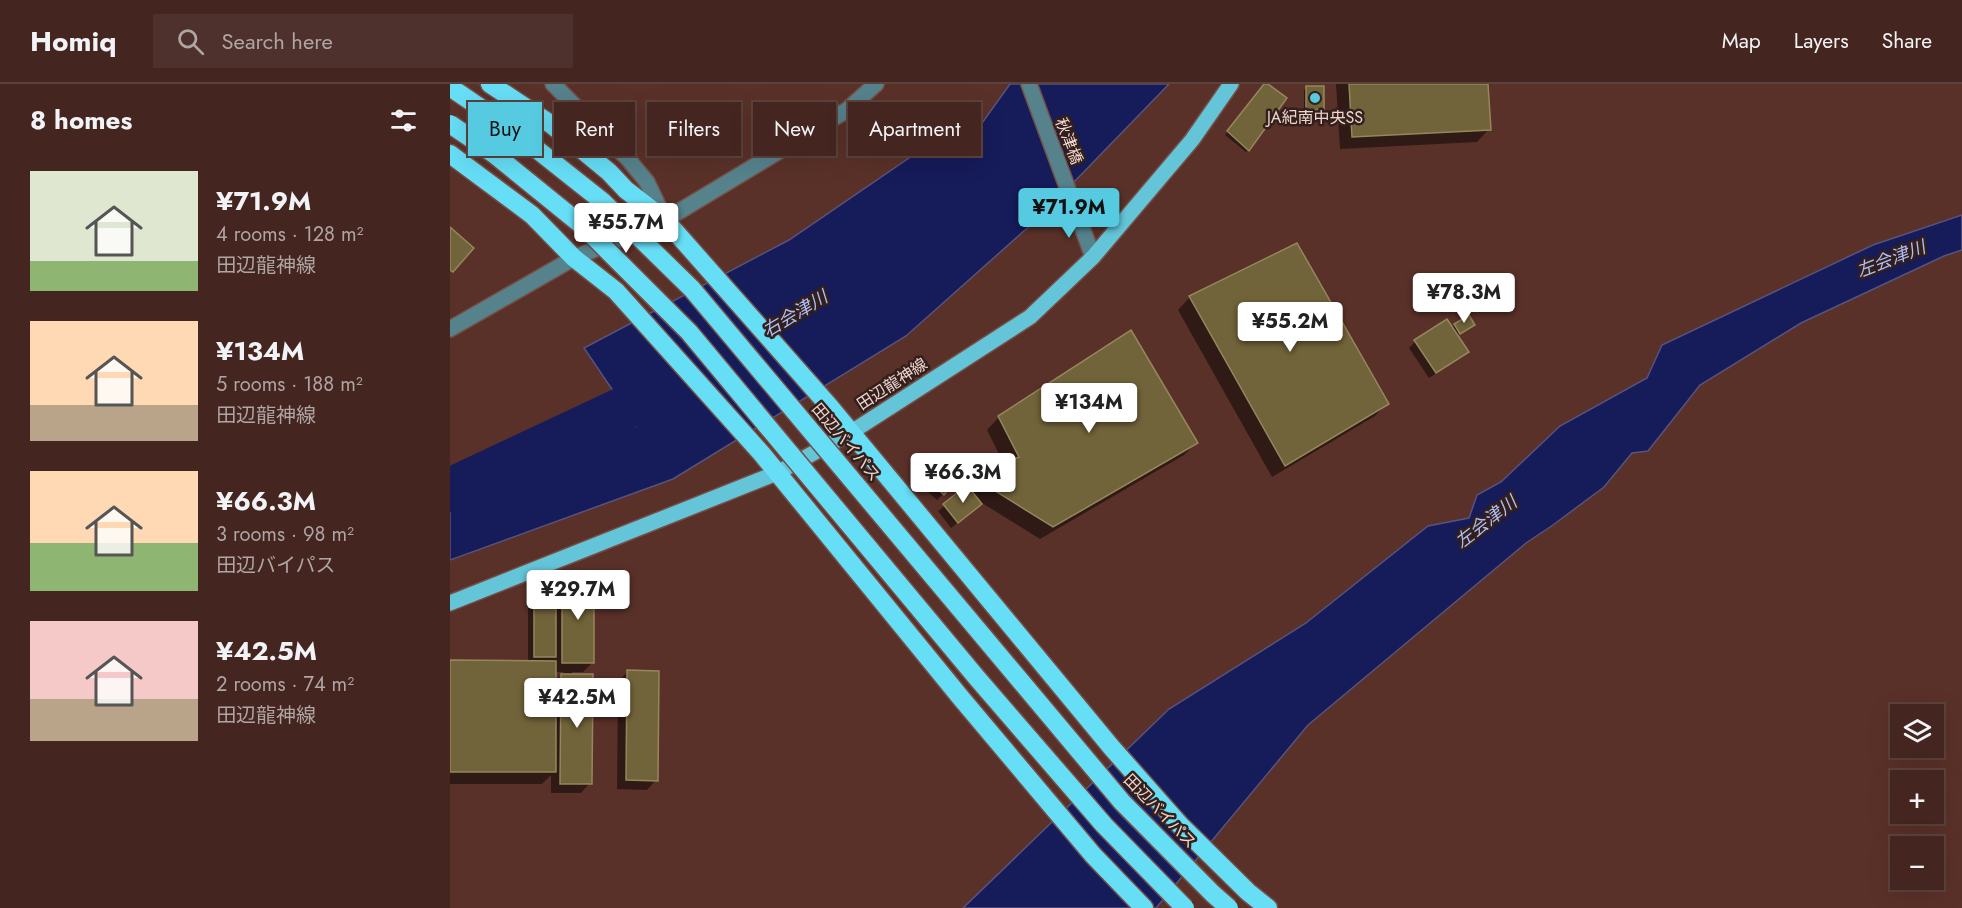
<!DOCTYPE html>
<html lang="en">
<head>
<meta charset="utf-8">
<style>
	body { margin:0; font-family:Jost,"Noto Sans JP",sans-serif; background:#4e312c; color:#f1f3f6; height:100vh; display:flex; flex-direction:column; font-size:22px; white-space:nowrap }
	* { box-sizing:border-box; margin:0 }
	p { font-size:20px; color:#afa5a4 }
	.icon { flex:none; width:33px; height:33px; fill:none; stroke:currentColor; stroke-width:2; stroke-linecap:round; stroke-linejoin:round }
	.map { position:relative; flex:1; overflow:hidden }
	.panel { display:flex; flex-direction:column; background:#44251f; width:450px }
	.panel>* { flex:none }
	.banner { position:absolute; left:18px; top:18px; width:570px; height:54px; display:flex; gap:12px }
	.tools { position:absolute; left:1440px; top:620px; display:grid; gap:12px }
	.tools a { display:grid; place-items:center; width:54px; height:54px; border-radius:0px; background:#44251f; box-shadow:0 6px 24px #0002,0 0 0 2px #5c423d; font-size:30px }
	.price { position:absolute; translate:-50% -51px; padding:0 14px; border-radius:6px; background:#fff; color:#222; font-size:20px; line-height:39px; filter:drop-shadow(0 2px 3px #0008) }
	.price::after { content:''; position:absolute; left:50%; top:36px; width:18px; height:14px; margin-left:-9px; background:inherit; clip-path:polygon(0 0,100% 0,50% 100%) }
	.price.selected { background:#55cae0; color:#111 }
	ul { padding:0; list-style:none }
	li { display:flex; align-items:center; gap:18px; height:150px; padding:0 30px }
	li span { display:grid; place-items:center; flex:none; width:168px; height:120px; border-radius:0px; color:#555 }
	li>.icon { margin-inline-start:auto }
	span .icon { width:72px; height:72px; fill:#fffc; stroke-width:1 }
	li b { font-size:26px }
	h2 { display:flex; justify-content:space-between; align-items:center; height:72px; padding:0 30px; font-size:26px }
	.pill { padding:0 21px; border-radius:0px; background:#44251f; box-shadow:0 6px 24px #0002,0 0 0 2px #5c423d; font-size:21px; line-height:54px }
	.pill.selected { background:#55cae0; color:#111 }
	header { display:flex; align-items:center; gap:36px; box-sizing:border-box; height:84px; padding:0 30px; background:#44251f; border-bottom:2px solid #5c423d }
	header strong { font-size:28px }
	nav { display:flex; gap:33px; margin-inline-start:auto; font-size:21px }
	.search { width:420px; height:54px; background:#4e312c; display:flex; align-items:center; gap:15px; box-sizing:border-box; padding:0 21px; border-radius:0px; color:#afa5a4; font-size:22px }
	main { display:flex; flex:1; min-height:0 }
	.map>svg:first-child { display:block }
	.water { fill:#161b5a; stroke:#57537d; stroke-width:1.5 }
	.shadow { fill:#0007; fill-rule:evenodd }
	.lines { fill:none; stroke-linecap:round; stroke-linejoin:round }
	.river { stroke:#161b5a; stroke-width:44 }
	.building { fill:#72643a; stroke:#95875c; stroke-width:1.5 }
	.minor-casing { stroke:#754f47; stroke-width:18 }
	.major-casing { stroke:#754f47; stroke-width:18 }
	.highway-casing { stroke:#754f47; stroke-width:21 }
	.minor { stroke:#56828c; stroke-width:15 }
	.major { stroke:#64c4d8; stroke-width:15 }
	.highway { stroke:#66def6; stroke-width:18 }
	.highway-bridge-casing { stroke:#754f47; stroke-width:21; stroke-linecap:butt }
	.highway-bridge { stroke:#66def6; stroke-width:18 }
	.poi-dot { fill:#55cae0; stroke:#331f1b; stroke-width:2 }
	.labels { text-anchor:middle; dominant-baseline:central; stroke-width:5; stroke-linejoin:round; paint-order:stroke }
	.poi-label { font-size:16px; fill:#f0d5cf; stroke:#331f1b }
	.street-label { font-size:16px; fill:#f0d5cf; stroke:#331f1b }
	.water-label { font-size:18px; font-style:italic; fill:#aebef8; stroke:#331f1b }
</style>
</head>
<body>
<header>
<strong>Homiq</strong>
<div class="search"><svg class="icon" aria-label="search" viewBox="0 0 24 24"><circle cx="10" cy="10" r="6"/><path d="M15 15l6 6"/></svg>Search here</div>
<nav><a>Map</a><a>Layers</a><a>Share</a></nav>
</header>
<main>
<section class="panel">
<h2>8 homes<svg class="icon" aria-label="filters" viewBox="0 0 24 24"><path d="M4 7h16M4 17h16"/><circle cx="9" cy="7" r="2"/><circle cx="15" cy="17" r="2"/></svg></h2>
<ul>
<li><span style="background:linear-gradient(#dfe7d0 75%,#8fb573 0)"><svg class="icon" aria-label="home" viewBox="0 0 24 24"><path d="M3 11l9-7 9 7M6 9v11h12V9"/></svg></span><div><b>¥71.9M</b><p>4 rooms · 128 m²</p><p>田辺龍神線</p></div></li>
<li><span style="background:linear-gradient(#ffd9b3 70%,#b9a48a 0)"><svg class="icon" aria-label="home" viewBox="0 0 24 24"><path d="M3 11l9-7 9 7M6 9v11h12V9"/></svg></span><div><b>¥134M</b><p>5 rooms · 188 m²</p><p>田辺龍神線</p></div></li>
<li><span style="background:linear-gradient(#ffd9b3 60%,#8fb573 0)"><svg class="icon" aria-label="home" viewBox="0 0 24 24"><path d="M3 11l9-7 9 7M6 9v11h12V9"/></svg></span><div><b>¥66.3M</b><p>3 rooms · 98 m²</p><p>田辺バイパス</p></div></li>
<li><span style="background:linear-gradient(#f6c9c9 65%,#b9a48a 0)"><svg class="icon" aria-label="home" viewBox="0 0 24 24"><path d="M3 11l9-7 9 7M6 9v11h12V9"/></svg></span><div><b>¥42.5M</b><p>2 rooms · 74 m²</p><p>田辺龍神線</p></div></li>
</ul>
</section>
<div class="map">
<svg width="1512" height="824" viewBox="0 0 1512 824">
	<rect width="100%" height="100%" fill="#5a3129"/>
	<path class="water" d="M560,0H719L593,130L456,252L223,395L0,476V402L187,342L134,264L339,156L465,70L517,60Z
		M1512,131V166L1494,172L1351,239L1250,301L1198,367L1182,369L1154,403L1103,441L1076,459L858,641L706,824H513L719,625L856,539L978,442L1019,434L1027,411L1051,398L1110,342L1197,294L1212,261L1423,161Z"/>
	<path class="shadow" d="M815,0L798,66L796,68L775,51Z
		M886,0H1037L1039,45L1027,58L890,65Z
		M857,3L872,25L869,28H854V6Z
		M740,213L937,319L925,332L822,393L728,226Z
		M1005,241L1020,244L1006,252L1017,268L1010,274L979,294L959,264L965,258L1001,244Z
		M549,333L746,359L734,371L590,455L532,419L501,444L488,427L513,407L510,405L522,393L554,380L537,346Z
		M478,379L493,410L487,416L463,395Z
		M112,497L142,579L133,588H122L140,699L131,709H101V691L92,700H0V578H78V515L84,509H103V506ZM105,588H114L105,598Z
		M177,588L206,696L197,706L167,705L168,598Z"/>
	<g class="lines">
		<path class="river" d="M0,406L228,299"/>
	</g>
	<path class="building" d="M814,0H818L837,14L799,67L777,47Z
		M899,0H1038L1041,46L902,53Z
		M856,2H874V26H856Z
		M0,143L24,164L3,188L0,186Z
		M847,159L939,320L835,382L739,212Z
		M1019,231L1025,241L1010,250L1004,240Z
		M997,235L1019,268L986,289L964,256Z
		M681,246L748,359L603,443L521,392L569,373L548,332Z
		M484,371L509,394L494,411L469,388Z
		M517,401L532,420L508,439L493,420Z
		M112,495H144V579H112Z
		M84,507H106V573H84Z
		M0,576L106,577V688H0Z
		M177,586L209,587L208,697L176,696Z
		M111,590H143L142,700H110Z"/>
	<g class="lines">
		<g class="minor-casing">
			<path id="minor" d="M103,0L178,75L197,98L215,136
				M579,0L643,173
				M0,245L124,174L215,136L397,26L426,0"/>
		</g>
		<g class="major-casing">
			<path id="major" d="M0,519L327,389L400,349L580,233L643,173L742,56L781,0"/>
		</g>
		<g class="highway-casing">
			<path id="highway" d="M40,0L102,41L159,88L176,106L215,136L380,323L662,664L730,741L798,808L818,824
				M0,70L82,131L124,174L166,207L312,370L511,614L643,771L694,824"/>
		</g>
		<use href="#minor" class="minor"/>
		<use href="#major" class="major"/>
		<use href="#highway" class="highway"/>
		<g class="highway-bridge-casing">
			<path id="highway-bridge" d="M0,3L60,44L152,117L242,205L672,718L763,810L779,824
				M0,40L44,70L134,143L239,248L527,594L654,741L735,824"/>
		</g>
		<use href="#highway-bridge" class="highway-bridge"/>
	</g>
	<circle class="poi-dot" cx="865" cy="14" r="6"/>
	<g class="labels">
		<g class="poi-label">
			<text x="865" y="33">JA紀南中央SS</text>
		</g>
		<g class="street-label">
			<text transform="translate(619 57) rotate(69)">秋津橋</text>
			<text transform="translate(442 300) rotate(-33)">田辺龍神線</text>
			<text transform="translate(396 358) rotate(50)">田辺バイパス</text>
			<text transform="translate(710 727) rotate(46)">田辺バイパス</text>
		</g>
		<g class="water-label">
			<text transform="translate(1441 175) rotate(-21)">左会津川</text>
			<text transform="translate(345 230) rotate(-31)">右会津川</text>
			<text transform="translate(1036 438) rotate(-38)">左会津川</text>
		</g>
	</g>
</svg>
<div class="tools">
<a><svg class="icon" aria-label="layers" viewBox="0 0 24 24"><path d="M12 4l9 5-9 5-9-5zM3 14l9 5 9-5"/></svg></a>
<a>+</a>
<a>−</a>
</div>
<b class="price selected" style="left:619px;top:155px">¥71.9M</b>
<b class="price" style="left:176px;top:170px">¥55.7M</b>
<b class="price" style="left:1014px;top:240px">¥78.3M</b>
<b class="price" style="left:840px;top:269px">¥55.2M</b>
<b class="price" style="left:639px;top:350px">¥134M</b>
<b class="price" style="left:513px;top:420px">¥66.3M</b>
<b class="price" style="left:128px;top:537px">¥29.7M</b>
<b class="price" style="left:127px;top:645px">¥42.5M</b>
<div class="banner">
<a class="pill selected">Buy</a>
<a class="pill">Rent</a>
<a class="pill">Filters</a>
<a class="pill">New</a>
<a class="pill">Apartment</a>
</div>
</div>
</main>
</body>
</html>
